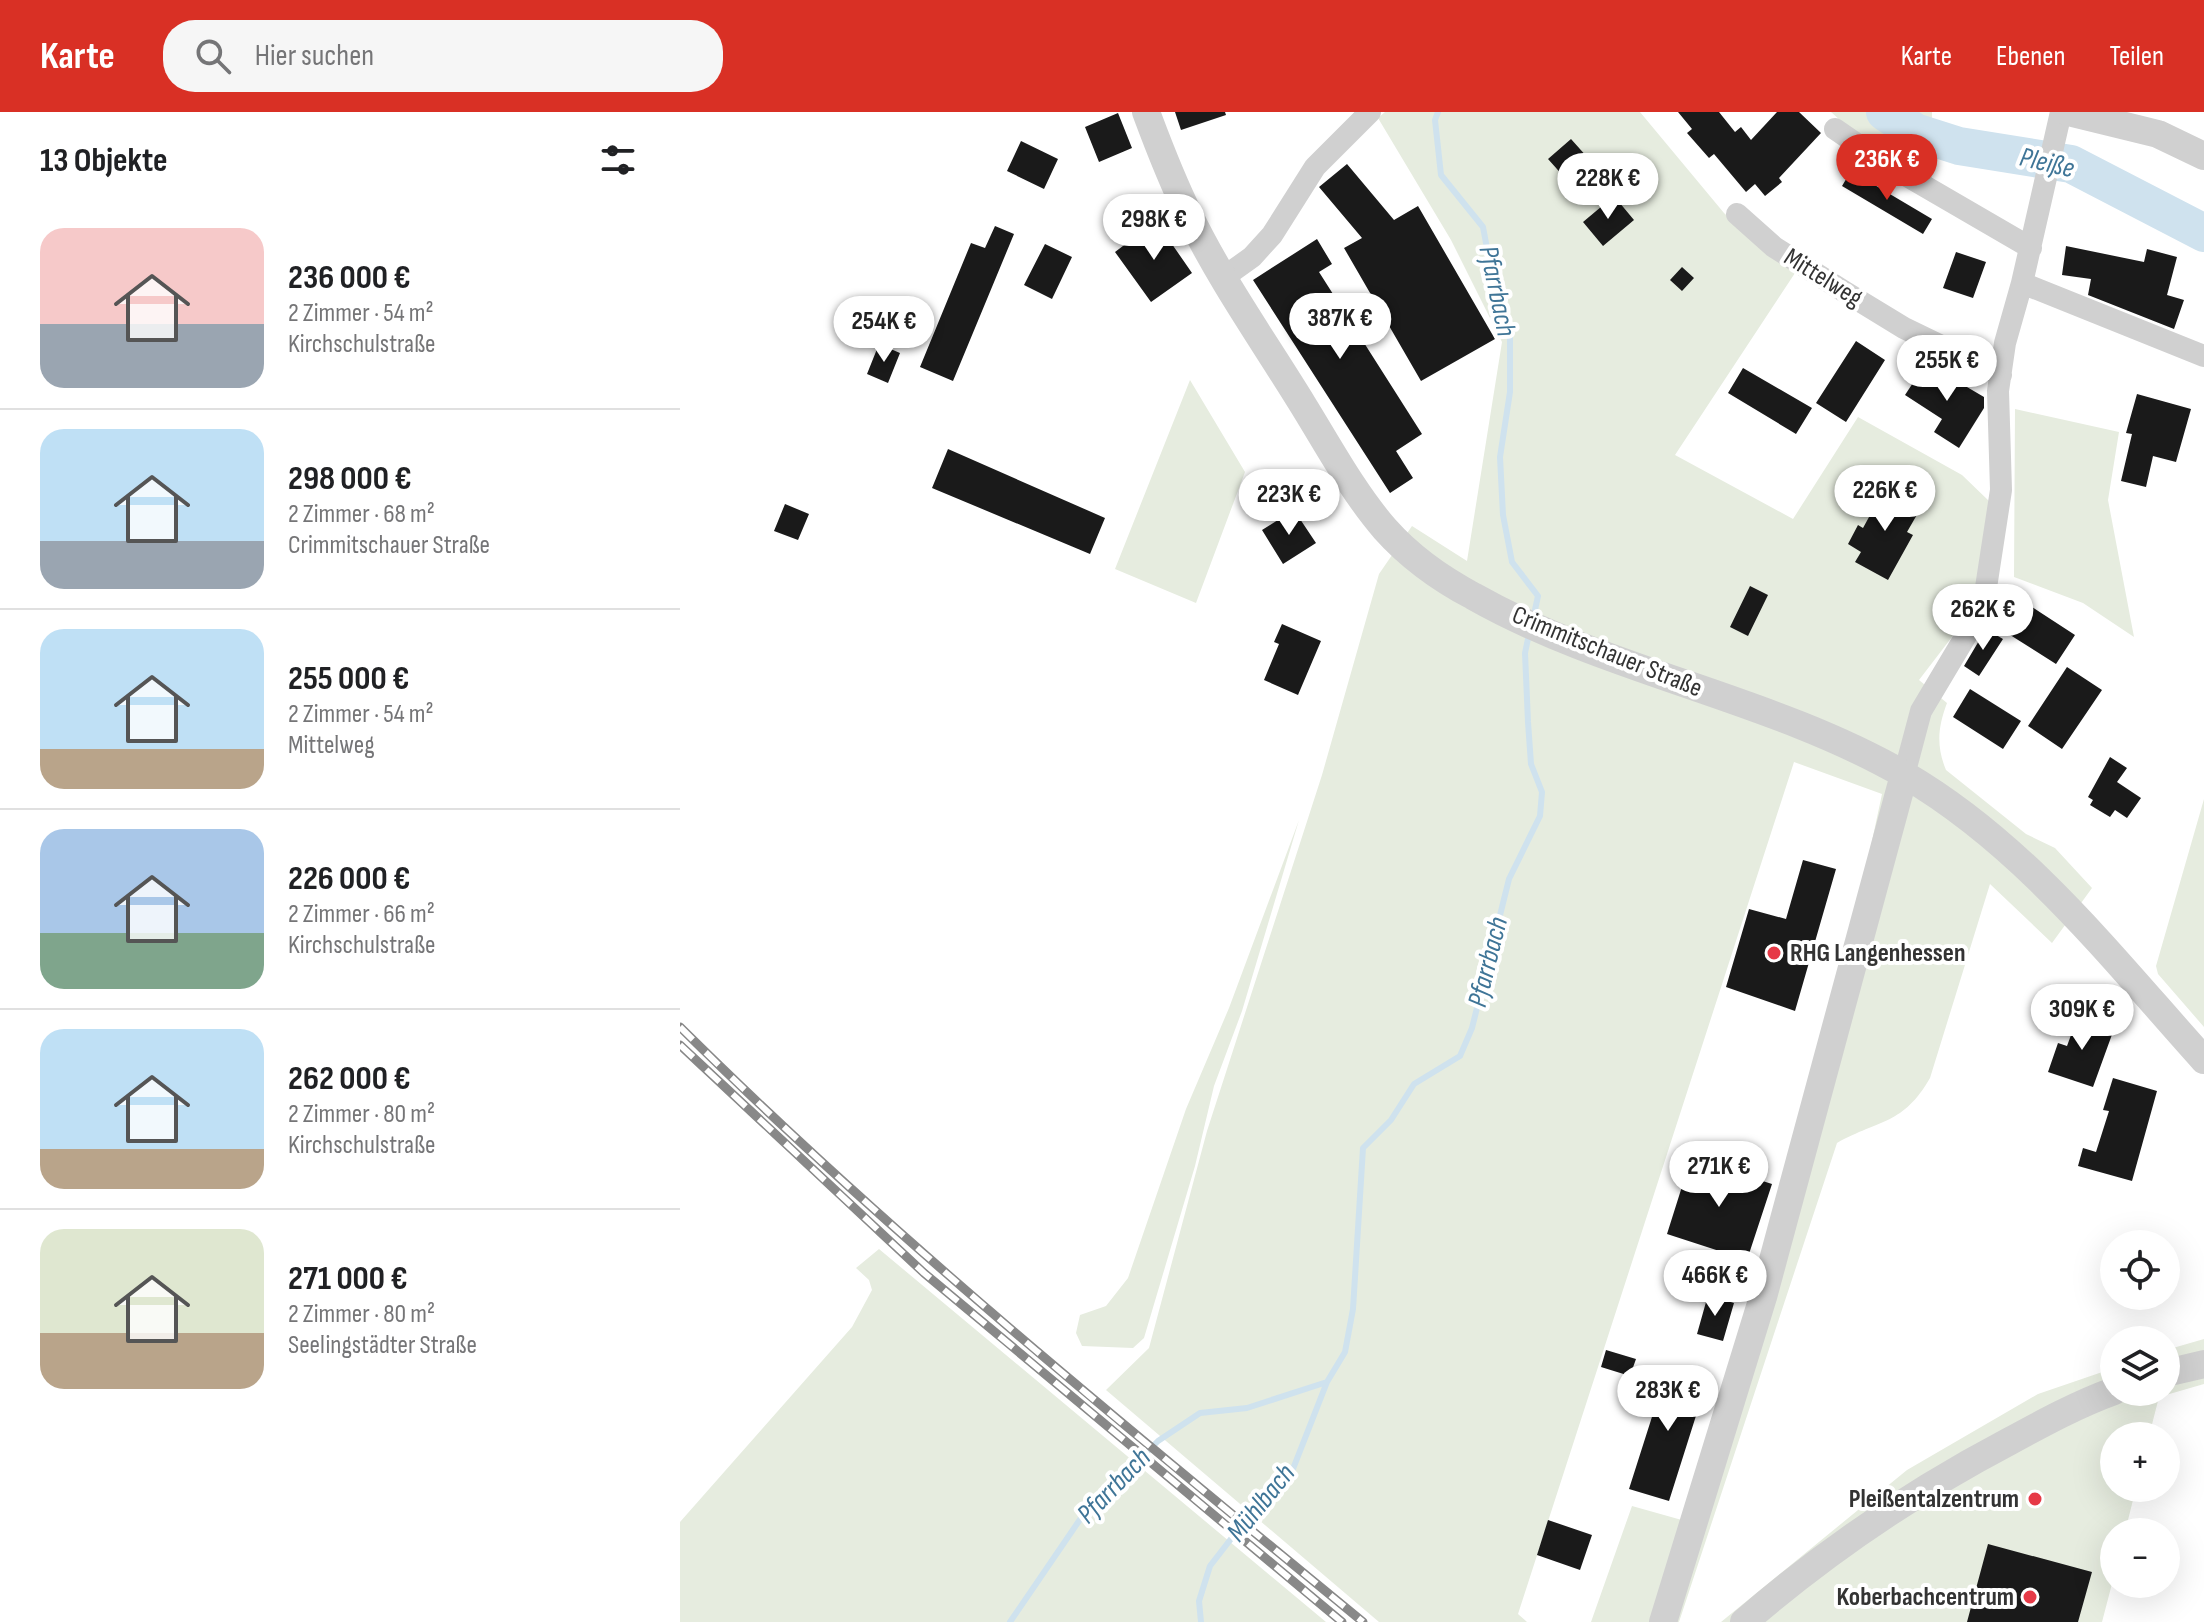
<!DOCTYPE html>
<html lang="de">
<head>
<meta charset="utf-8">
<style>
	body { margin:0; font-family:"Sofia Sans Condensed",sans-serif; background:#f6f6f6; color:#202124; height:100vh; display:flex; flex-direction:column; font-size:30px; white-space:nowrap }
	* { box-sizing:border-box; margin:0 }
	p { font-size:26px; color:#757577 }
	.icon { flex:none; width:44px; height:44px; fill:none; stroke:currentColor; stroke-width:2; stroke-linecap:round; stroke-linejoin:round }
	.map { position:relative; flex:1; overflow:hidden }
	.drawer { display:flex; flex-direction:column; background:#fff; width:680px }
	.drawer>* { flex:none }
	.fabs { position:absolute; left:1420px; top:1118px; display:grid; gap:16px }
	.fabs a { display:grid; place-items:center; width:80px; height:80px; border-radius:50%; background:#fff; box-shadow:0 8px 32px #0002; font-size:40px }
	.price { position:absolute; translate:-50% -68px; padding:0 18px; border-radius:28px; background:#fff; color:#222; font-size:26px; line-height:52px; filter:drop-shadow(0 2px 4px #0008) }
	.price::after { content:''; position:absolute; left:50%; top:48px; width:24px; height:18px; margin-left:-12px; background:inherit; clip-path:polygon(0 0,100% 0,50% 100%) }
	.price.current { background:#d93025; color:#fff }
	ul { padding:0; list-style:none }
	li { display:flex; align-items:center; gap:24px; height:200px; padding:0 40px }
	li+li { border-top:2px solid #e0e0e0 }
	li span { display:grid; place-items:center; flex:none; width:224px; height:160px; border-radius:24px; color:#555 }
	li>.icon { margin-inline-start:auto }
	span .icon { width:96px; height:96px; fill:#fffc; stroke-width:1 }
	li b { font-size:34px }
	h2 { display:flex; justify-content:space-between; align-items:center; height:96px; padding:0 40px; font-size:34px }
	header { display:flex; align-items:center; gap:48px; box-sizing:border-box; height:112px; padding:0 40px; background:#d93025; color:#fff }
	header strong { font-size:38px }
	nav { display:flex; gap:44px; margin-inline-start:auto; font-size:28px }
	.search { width:560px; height:72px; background:#f6f6f6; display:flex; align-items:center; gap:20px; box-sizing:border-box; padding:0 28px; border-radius:32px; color:#757577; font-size:30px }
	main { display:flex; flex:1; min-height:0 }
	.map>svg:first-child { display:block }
	.green { fill:#e6ecdf }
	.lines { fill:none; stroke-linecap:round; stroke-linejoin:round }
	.stream { stroke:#cfe2ee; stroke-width:6 }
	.river { stroke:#cfe2ee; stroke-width:38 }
	.building { fill:#1a1a1a }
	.minor { stroke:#d0d0d0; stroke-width:22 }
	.tertiary { stroke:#d0d0d0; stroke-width:28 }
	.rail-casing { stroke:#888; stroke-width:9 }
	.rail { stroke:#fff; stroke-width:6; stroke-dasharray:18; stroke-linecap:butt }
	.poi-dot { fill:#e63946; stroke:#fff; stroke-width:3 }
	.labels { text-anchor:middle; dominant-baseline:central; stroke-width:8; stroke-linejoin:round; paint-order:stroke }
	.street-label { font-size:26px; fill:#333; stroke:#fff }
	.poi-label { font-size:26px; font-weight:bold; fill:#333; stroke:#fff; text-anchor:end }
	.water-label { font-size:28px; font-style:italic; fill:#3f7597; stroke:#fff }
</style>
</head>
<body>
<header>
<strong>Karte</strong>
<div class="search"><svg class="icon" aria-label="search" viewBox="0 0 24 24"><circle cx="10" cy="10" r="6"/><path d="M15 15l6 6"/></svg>Hier suchen</div>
<nav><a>Karte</a><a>Ebenen</a><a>Teilen</a></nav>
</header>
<main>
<section class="drawer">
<h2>13 Objekte<svg class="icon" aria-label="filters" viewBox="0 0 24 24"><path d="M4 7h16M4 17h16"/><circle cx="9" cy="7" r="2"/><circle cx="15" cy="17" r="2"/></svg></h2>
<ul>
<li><span style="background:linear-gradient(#f6c9c9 60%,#9aa5b1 0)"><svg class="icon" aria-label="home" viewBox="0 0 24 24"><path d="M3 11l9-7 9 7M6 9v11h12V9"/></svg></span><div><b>236 000 €</b><p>2 Zimmer · 54 m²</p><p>Kirchschulstraße</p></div></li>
<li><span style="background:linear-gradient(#bfe0f5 70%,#9aa5b1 0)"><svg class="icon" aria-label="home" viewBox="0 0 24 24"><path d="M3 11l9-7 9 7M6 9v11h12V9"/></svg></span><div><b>298 000 €</b><p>2 Zimmer · 68 m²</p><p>Crimmitschauer Straße</p></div></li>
<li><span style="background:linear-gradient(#bfe0f5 75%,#b9a48a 0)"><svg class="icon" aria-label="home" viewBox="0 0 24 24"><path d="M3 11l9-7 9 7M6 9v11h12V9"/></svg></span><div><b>255 000 €</b><p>2 Zimmer · 54 m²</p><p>Mittelweg</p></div></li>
<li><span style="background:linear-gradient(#a9c7e8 65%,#7fa58c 0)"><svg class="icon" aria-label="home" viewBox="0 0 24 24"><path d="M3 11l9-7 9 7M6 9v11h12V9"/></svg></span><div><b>226 000 €</b><p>2 Zimmer · 66 m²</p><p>Kirchschulstraße</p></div></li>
<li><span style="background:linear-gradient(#bfe0f5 75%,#b9a48a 0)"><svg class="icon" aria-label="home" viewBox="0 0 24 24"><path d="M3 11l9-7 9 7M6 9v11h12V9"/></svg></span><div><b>262 000 €</b><p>2 Zimmer · 80 m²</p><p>Kirchschulstraße</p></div></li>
<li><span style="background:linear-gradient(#dfe7d0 65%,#b9a48a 0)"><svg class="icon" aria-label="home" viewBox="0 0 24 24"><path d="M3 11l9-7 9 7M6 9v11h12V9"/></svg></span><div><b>271 000 €</b><p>2 Zimmer · 80 m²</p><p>Seelingstädter Straße</p></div></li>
</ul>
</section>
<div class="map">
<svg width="1524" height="1510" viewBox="0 0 1524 1510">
	<rect width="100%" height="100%" fill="#fff"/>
	<path class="green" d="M705,0H960L1044,101L1081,136L1117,158L995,343L1113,407L1178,305L1282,363L1309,389L1299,469L1285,508L1239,568L1267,591C1258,615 1256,634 1266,658L1346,722L1375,736L1412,776L1372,831L1310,772L1250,966C1223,1013 1200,1007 1157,1031L999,1510H911L952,1394L1016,1412L1129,1025L1202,682L1114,650L838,1502L847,1510H699L426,1278L469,1236L527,1019L642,663L699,462L732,414L787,449L822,230L771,128L698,6Z
		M1151,0H1252V72L1170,17Z
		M510,268L565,360L516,491L435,457Z
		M1335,297L1439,320L1428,388L1454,525L1403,491L1334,465Z
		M1524,687V915L1478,862L1476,854Z
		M619,708L562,899L534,974L515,1054L464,1226L453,1236L402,1234L396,1221L400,1203L426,1194L448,1166L506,997L549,896Z
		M199,1137L646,1510H0V1410L172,1215L192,1178L189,1168L176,1156Z
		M1524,1227V1272L1479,1285L1469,1324H1434V1376H1456L1445,1420H1434V1464L1422,1510H1041L1227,1358L1358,1282L1434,1256V1280H1486V1238Z"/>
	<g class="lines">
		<path class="stream" d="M758,0L755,8L761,63L803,115L812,163L830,222V280L820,345L823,403L832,450L858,484L853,507
			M330,1510L401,1406L478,1329L520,1301L567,1296L647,1270L665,1240L673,1197L683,1036L711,1008L734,972L780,944L792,916L829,767L860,704L862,680L851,652L848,610L845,541L849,522
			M521,1510L519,1489L530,1454L578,1392L611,1362L647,1270"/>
		<path class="river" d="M1205,0L1235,20L1279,34L1391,52L1524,121"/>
	</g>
	<path class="building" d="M495,0H545L546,3L501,18Z
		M998,0H1039L1055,20L1061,15L1071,28L1097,0H1119L1141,21L1099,66L1102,70L1085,84L1075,72L1066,80L1034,42L1029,46L1007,21L1012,17Z
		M438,1L452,36L419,50L405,15Z
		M891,27L908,46L885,66L868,47Z
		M341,29L378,47L364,77L327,59Z
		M667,52L714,108L738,94L815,227L741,269L664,136L682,126L639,75Z
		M1171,59L1252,107L1243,122L1162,74Z
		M934,84L954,108L923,134L903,110Z
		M476,109L512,161L471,190L435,140Z
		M315,114L334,122L273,269L240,255L291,131L305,136Z
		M637,127L652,152L639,160L742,322L716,339L733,366L710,381L573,168Z
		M365,132L392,145L372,187L344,173Z
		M1386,134L1464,150L1467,137L1497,145L1487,183L1504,188L1494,217L1408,183L1411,167L1382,163Z
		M1276,140L1306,150L1293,186L1263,176Z
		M1002,155L1014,166L1002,179L990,168Z
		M1176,229L1205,248L1166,310L1136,291Z
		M199,232L220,241L208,271L187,262Z
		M1246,251L1304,285V296L1279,336L1254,320L1262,307L1225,283Z
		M1063,256L1132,296L1116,322L1048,281Z
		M1457,282L1511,297L1496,350L1473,344L1466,375L1441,369L1452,322L1446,321Z
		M268,337L425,406L410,442L252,376Z
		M1206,374L1242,394L1227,420L1233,423L1208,468L1175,450L1181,440L1168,432L1178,413L1183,416Z
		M105,392L129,402L118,428L94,419Z
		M614,398L636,431L603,452L582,418Z
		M1070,474L1088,483L1068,524L1050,515Z
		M1346,491L1395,523L1376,552L1327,521Z
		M602,512L641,529L618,583L584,568L599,532L594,530Z
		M1306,517L1323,527L1299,564L1284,554Z
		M1387,555L1422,578L1382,637L1348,614Z
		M1290,577L1341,609L1323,637L1273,605Z
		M1430,645L1447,656L1437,670L1461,686L1447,706L1435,698L1430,705L1410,693L1413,688L1408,685Z
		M1123,748L1156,757L1115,899L1046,875L1069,797L1106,807Z
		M1398,904L1434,917L1413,975L1368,960L1378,931L1387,934Z
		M1433,966L1477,979L1452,1069L1398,1054L1403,1036L1416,1040L1429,999L1423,998Z
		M1011,1046L1092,1072L1067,1148L987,1122Z
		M1028,1183L1054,1191L1043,1229L1017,1222Z
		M926,1238L956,1247L950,1264L921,1255Z
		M986,1257L1027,1269L989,1389L949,1377L978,1286L970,1284L977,1262L984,1264Z
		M868,1408L912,1423L900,1458L857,1443Z
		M1308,1432L1412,1460L1398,1510H1287Z"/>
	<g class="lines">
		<path class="minor" d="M1155,17L1203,50L1351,136
			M1057,102L1094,135L1165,180L1224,216L1321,263
			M544,165L572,145L592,123L635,55L690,0
			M1342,171L1524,244
			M1224,663L1241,599L1303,495L1321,378L1318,279L1325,231L1342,171L1381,0"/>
		<path class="tertiary" d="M466,0C479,35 492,69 509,103C541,169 585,231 623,293C649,335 673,380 705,417C729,444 761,467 793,484C929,561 1090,585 1225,663C1345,733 1432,846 1524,948
			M1388,0L1478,22L1524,44
			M1486,1261L1524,1252
			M983,1510L1083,1185L1224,663
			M1064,1510C1146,1439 1233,1380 1330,1329C1363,1311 1398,1292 1434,1279"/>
		<g class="rail-casing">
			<path id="rail" d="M0,915C215,1128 450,1318 683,1510
				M0,933L244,1161L662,1510"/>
		</g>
		<use href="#rail" class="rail"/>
	</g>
	<g class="poi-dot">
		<circle cx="1094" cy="841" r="8"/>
		<circle cx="1355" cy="1387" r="8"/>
		<circle cx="1350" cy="1485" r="8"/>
	</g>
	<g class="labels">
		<g class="street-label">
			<text transform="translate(1143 166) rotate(32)">Mittelweg</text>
			<text transform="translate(927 540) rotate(22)">Crimmitschauer Straße</text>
		</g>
		<g class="poi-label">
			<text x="1110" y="841" text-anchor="start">RHG Langenhessen</text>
			<text x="1339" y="1387">Pleißentalzentrum</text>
			<text x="1334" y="1485">Koberbachcentrum</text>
		</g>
		<g class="water-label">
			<text transform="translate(1367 51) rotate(13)">Pleiße</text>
			<text transform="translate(817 179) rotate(78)">Pfarrbach</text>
			<text transform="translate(808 850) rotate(-76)">Pfarrbach</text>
			<text transform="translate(434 1374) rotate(-46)">Pfarrbach</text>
			<text transform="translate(581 1391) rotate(-51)">Mühlbach</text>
		</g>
	</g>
</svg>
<div class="fabs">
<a><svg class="icon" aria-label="locate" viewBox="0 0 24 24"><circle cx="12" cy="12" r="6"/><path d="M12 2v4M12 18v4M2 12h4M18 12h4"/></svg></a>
<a><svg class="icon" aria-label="layers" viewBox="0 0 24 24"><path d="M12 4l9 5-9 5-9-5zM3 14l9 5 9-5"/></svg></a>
<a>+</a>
<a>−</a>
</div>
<b class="price current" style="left:1207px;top:90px">236K €</b>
<b class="price" style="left:928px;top:109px">228K €</b>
<b class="price" style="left:474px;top:150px">298K €</b>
<b class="price" style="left:660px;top:249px">387K €</b>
<b class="price" style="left:204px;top:252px">254K €</b>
<b class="price" style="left:1267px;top:291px">255K €</b>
<b class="price" style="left:1205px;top:421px">226K €</b>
<b class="price" style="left:609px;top:425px">223K €</b>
<b class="price" style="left:1303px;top:540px">262K €</b>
<b class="price" style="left:1402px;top:940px">309K €</b>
<b class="price" style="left:1039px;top:1097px">271K €</b>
<b class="price" style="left:1035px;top:1206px">466K €</b>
<b class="price" style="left:988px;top:1321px">283K €</b>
</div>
</main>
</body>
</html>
